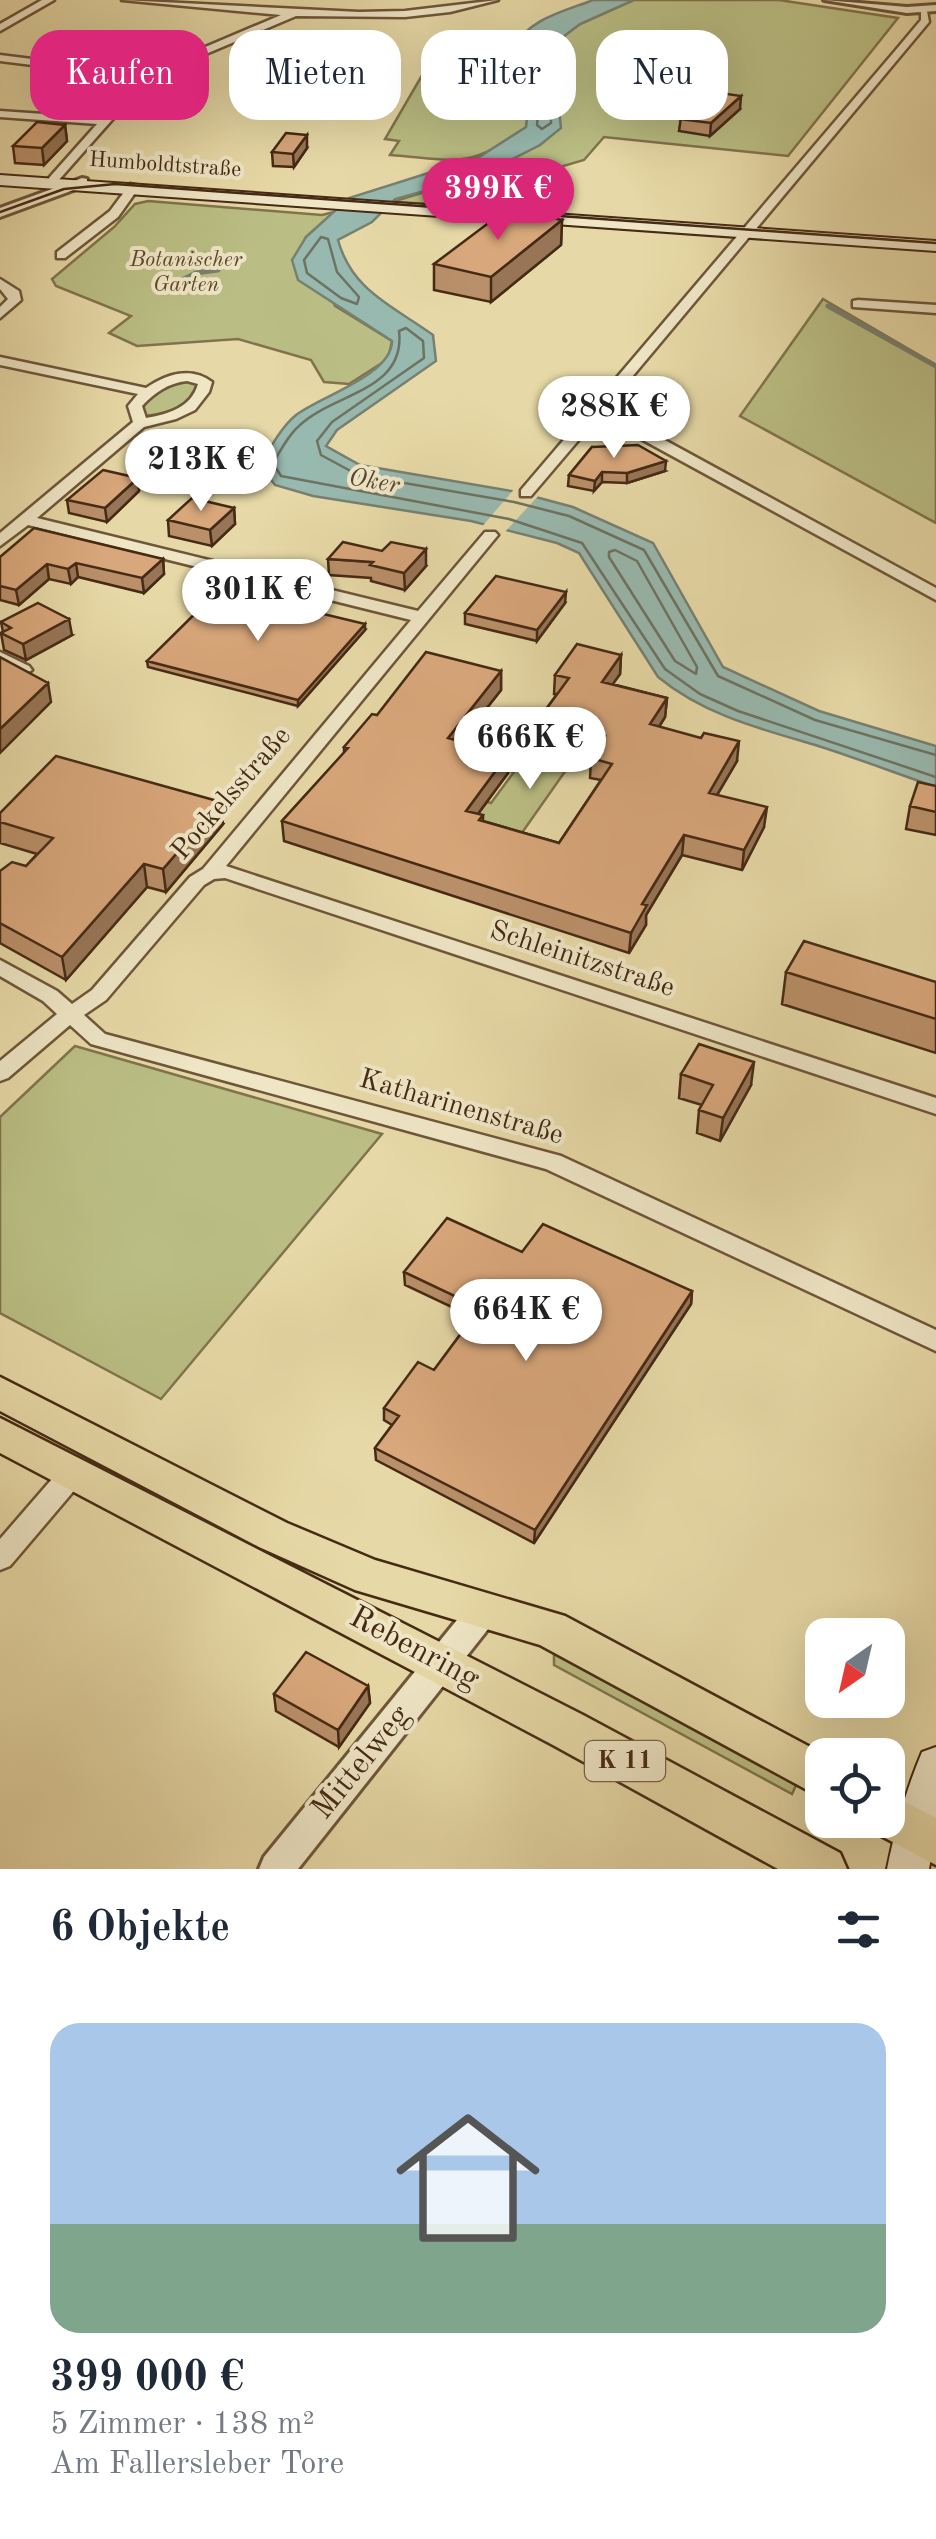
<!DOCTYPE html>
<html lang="de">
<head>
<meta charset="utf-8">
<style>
	body { margin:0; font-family:"Old Standard TT",serif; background:#f6f6f7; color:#1f2937; height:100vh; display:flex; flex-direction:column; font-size:38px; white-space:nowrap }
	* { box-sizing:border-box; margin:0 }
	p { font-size:32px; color:#747a83 }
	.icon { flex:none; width:55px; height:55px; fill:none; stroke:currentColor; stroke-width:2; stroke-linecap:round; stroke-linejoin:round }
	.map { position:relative; height:1869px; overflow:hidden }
	.sheet { display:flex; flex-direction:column; background:#fff; flex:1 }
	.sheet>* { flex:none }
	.hud { position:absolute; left:30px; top:30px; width:878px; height:90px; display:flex; gap:20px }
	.needle { width:65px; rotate:214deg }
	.fabs { position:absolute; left:805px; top:1618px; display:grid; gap:20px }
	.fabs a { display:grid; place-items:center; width:100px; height:100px; border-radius:20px; background:#fff; box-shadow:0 10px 40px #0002; font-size:50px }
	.price { position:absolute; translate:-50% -85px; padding:0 22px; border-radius:35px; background:#fff; color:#222; font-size:32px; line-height:65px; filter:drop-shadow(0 2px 5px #0008) }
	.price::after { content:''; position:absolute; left:50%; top:60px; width:30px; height:22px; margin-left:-15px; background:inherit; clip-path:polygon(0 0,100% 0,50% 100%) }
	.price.active { background:#db2777; color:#fff }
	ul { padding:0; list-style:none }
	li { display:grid; align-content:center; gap:20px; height:530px; padding:0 50px }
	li+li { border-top:2px solid #e0e1e3 }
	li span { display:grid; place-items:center; height:310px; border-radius:30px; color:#555 }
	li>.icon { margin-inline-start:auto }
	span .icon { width:180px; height:180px; fill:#fffc; stroke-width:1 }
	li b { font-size:42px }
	h2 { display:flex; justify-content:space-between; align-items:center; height:120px; padding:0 50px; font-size:42px }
	.pill { padding:0 35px; border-radius:30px; background:#fff; box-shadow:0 10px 40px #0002; font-size:35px; line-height:90px }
	.pill.active { background:#db2777; color:#fff }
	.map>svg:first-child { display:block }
	.green { fill:#babe84; stroke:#80744c; stroke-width:2.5 }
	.water { fill:#98b9af; stroke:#778071; stroke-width:2.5 }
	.pier { fill:#e7d9a7 }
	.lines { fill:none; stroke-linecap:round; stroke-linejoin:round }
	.shore { stroke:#6e7262; stroke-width:2.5 }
	.stream { stroke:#778071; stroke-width:5 }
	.minor-casing { stroke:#6e5639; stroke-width:5 }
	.tertiary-casing { stroke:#6e5639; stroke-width:6 }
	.secondary-casing { stroke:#452a14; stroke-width:4 }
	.primary-casing { stroke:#452a14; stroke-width:5 }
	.minor { fill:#efe6c6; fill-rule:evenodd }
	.tertiary { fill:#efe6c6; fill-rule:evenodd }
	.secondary { fill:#efe6c6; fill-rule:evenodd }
	.primary { fill:#e7d9a7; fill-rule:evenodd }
	.tram { stroke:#452a14; stroke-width:2.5 }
	.wall { fill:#ba906a; stroke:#452a14; stroke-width:2.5 }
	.shaded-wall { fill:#977556; stroke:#452a14; stroke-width:2.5 }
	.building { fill:#d8a77b; stroke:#452a14; stroke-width:2.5 }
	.labels { text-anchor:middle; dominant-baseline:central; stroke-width:8; stroke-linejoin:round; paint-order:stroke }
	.far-street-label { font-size:22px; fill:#452a14; stroke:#efe6c6 }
	.far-park-label { font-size:22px; font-style:italic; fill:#5c482a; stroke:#efe6c6 }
	.far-water-label { font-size:25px; font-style:italic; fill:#564733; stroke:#efe6c6 }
	.shield { fill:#efe6c6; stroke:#786249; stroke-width:2.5 }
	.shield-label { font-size:25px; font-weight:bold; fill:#452a14 }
	.street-label { font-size:28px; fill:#452a14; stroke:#efe6c6 }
	.near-street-label { font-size:32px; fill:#452a14; stroke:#efe6c6 }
</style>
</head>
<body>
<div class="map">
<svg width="936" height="1869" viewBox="0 0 936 1869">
	<rect width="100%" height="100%" fill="#e7d9a7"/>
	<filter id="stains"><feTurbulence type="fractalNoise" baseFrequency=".002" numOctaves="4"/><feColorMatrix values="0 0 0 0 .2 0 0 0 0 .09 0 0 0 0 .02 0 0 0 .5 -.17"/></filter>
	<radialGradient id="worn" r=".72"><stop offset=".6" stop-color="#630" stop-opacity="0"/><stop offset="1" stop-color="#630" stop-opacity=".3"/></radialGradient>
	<path class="green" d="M633,0H779L898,18L788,156L604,137L584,160L434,204L392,202L464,180L540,145L552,45L580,24Z
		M439,46L513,49L529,103L526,128C468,170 458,160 390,155L399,141L385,139Z
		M148,201L322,215L334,212L306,237L335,306L392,341L388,359L349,384L324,382L311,360L238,339L137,346L109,333L131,316L56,286L52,279L114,227L135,204Z
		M823,299L936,365V523L740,416Z
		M191,379L200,383L198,393L176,412L144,416L142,410C150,390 171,384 191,379Z
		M475,726L578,753L512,847L442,790L491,803L514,772L466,759L443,767Z
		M75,1046L382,1134L161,1399L0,1313V1117Z
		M554,1654L797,1783L792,1794L554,1665Z"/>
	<path class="water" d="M593,0H634L580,24L552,45L561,128L540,145L505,163L464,180L395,199L372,222L338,240C352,291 393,306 433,335L436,361L337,430L326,446L360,465L517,492L573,507L653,543L723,667L819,711L936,746V787C895,773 854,757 812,744C757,728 703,714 658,677L579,553L557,543L471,521L313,496L275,485L260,466C269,450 281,427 296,415C321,396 392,375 392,341L298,280L292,260L306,237L349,198L479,157L526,127L529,103L513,49C527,19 565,11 593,0Z"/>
	<path class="pier" d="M516,487L541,493L503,534L480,529Z"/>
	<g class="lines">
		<path class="shore" d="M539,35L543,39L551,112V123L542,129L537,125L539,102L524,50Z
			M321,237L328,239L337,272L359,297L357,304L341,298L307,273L304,260Z
			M615,550L637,561L697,667L696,674L675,661L609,557V552Z
			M936,755L815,720L718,676L644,550L569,516L514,502L358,475L321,455L317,441L332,422L424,358L423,341L406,328L399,331C406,391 334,393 300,425C288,435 281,450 273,463L281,476L509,519L582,543L665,669L700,694L738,711L936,777"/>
		<path class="stream" d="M174,284L196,273L218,270
			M828,306L936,366"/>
		<g class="minor-casing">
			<path id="minor" d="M42,0H54L0,31V24Z
				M122,0L359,12L405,11L498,0L450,12L405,17L296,16L149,78L57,182H49V178L97,124L0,117V111L102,118L137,78L0,61V55L144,73L281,15Z
				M921,11H927L929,22L606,408L936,588V600L599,416L531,496H521V490L895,51L921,20Z
				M130,184L140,186L118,217L65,258H57V252L110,211Z
				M0,279L19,291L21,300L0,318V307L8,299L0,289Z
				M858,300L936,305V313L853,307V301Z
				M0,357L146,388C166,374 191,366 212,382L209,392L195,410L176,419L144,427L37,518L418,611L485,532H495L498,535L226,866L936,1098V1114L225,878L214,879L204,885L106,1000L84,1015L105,1034L561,1156L936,1330V1351L546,1169L91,1044L70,1025L8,1078L0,1081V1061L57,1014L43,1001L0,976V960L57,991L72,1004L92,990L190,877L203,869L411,620L28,525L0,546V533L133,422L128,406L138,394L0,365ZM187,381L198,384C191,408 168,414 146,418L142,406C154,393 168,383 187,381Z
				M0,652L29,666L32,670L23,675L0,664Z
				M74,1461L83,1464L87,1472L83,1480L10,1566L0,1570V1539L65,1464Z"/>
		</g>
		<g class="tertiary-casing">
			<path id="tertiary" d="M824,0L907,7L936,5V11L907,13Z
				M82,178L87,179V185L0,217V208Z
				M485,1595L496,1599L501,1609L496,1619L298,1869H259L264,1857L474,1599Z"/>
		</g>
		<g class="secondary-casing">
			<path id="secondary" d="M0,175L936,241V251L0,185Z
				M936,1747V1829L929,1869H887C895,1829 906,1790 922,1752Z"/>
		</g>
		<g class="primary-casing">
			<path id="primary" d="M0,1377L287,1523L375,1560L565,1616L825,1755L822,1798L540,1645L355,1590L259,1547L0,1411Z
				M0,1418L583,1715L840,1853L847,1869H778L553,1745L0,1453Z
				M888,1793L936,1818V1865L872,1831L868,1820H888Z"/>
		</g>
		<use href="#minor" class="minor"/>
		<use href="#tertiary" class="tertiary"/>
		<use href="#secondary" class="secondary"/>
		<use href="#primary" class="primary"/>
		<path class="tram" d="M0,212L64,189L115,184L936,243"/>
	</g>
	<path class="wall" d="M284,45L254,83L231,82V69Z
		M695,89L740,109L710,136L679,131L681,117L628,109L629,96Z
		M65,125L67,141L44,165L15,163L13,146Z
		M307,148L294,167L273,166L272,152Z
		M562,220L561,245L491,302L434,290V264Z
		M592,447L665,471L627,483L602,482L594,491L568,486L569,475Z
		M138,478L139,491L107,522L69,513L67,500Z
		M234,508L235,524L212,546L169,536L168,520Z
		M0,557L163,559L164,574L144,593L78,577L71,584L49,579L19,605L0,600Z
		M328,559L426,566L405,590L371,581V578L329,575Z
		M565,603L537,641L465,624V613Z
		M1,622L72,635L26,660L4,650L1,633L3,632Z
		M365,630L298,706L148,667L147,661Z
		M621,655L620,674L612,684L667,698L665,717L659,727L737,761L717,795L764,827L742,870L682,855L646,915V925L629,953L284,841L282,821L344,753V747L377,715L501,671V690L461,741L508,773L478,814L483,815V821L559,843L601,780L590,778L591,758L594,753L538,738L539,719L557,694H554L555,675Z
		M936,786V835L906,829L910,806Z
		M0,813L223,824L166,892L147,887L66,980L0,943V871L26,866L37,854L0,843Z
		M786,972L936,982V1053L782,1004Z
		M681,1074L751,1085L720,1141L697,1133L699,1110L702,1105L679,1098Z
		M522,1252L692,1291L691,1304L534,1543L376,1460L375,1448L392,1425L384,1420V1408L434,1370L473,1317L405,1285L404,1272Z
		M368,1686L370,1703L339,1747L276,1711L274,1694Z"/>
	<path class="shaded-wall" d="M283,33L284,45L254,83V71Z
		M741,96L740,109L710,136L711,123Z
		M65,125L67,141L44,165L42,148Z
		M307,135V148L294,167L293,154Z
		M562,220L561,245L491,302V277Z
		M666,461L665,471L627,483V473Z
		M602,472V482L594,491L595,481Z
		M138,478L139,491L107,522L105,508Z
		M234,508L235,524L212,546L210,530Z
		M426,549V566L405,590L404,573Z
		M163,559L164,574L144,593L142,578Z
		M76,563L78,577L71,584L68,569Z
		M47,564L49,579L19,605L16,590Z
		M566,592L565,603L537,641V630Z
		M69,619L72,635L26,660L23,644Z
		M365,624V630L298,706V700Z
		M621,655L620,674L601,701L602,682Z
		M501,671V690L448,757V738Z
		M48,683L51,702L0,753V729Z
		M667,698L665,717L648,744L650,724Z
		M739,741L737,761L707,812L709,793Z
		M508,754V773L466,830V811Z
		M221,802L223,824L166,892L163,869Z
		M767,807L764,827L742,870L744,850Z
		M684,835L682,855L646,915V925L629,953L631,933L642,904Z
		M144,864L147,887L66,980L62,957Z
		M754,1062L751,1085L720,1141L723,1118Z
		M692,1291L691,1304L534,1543L535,1530Z
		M368,1686L370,1703L339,1747L338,1730Z"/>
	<path class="building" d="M261,31L283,33L254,71L231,69Z
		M653,75L695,81L686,88L741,96L711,123L680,119L693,106L629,96Z
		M37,122L65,125L42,148L13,146Z
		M286,133L307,135L293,154L272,152Z
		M507,209L562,220L491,277L434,264Z
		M638,445L666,461L627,473L602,472L595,481L569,475L592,447Z
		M103,470L138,478L105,508L67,500Z
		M192,498L234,508L210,530L168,520Z
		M34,528L163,559L142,578L76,563L68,569L47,564L16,590L0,586V557Z
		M343,542L382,551L391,542L426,549L404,573L370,565L373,562L328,559Z
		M496,576L566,592L537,630L465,613Z
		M220,589L365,624L298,700L147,661Z
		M38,603L69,619L23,644L1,633L11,628L1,622Z
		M577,644L621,655L602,682L667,698L650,724L701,738L704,733L739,741L709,793L767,807L744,850L684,835L642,904L647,905L631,933L282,821L348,748L344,747L372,714L377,715L426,652L501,671L448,738L508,754L466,811L483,815L479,820L559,843L612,764L591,758L605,736L539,719L569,678L555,675Z
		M0,657L48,683L0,729Z
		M56,756L221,802L163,869L144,864L62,957L0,923V871L12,862L26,866L53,838L0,822V813Z
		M918,782L936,786V812L910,806Z
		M804,941L936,982V1019L786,972Z
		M699,1044L754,1062L723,1118L699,1110L713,1085L681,1074Z
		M447,1218L522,1252L543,1224L692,1291L535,1530L375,1448L399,1416L384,1408L418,1362L434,1370L480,1308L404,1272Z
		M306,1652L368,1686L338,1730L274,1694Z"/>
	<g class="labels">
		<g class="far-street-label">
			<text transform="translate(165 165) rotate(4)">Humboldtstraße</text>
		</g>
		<g class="far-park-label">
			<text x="186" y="260">Botanischer<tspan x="186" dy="25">Garten</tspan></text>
		</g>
		<g class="far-water-label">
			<text transform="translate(374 482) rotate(10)">Oker</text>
		</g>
		<rect class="shield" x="585" y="1741" width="80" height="40" rx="8"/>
		<g class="shield-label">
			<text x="625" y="1761">K 11</text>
		</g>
		<g class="street-label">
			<text transform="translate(232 794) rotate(-49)">Pockelsstraße</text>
			<text transform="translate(582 960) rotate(18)">Schleinitzstraße</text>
			<text transform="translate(461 1108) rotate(16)">Katharinenstraße</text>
		</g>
		<g class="near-street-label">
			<text transform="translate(414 1649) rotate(28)">Rebenring</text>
			<text transform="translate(362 1763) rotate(-51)">Mittelweg</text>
		</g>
	</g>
	<rect width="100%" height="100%" filter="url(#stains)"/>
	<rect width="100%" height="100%" fill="url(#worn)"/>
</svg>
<div class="fabs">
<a><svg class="needle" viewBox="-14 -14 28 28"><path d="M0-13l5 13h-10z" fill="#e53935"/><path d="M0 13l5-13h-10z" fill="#747a83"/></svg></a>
<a><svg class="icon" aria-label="locate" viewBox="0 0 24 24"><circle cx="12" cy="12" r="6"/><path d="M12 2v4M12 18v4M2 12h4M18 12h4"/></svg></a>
</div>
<b class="price active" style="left:498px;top:243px">399K €</b>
<b class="price" style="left:614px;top:461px">288K €</b>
<b class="price" style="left:201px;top:514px">213K €</b>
<b class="price" style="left:258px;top:644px">301K €</b>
<b class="price" style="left:530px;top:792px">666K €</b>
<b class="price" style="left:526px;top:1364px">664K €</b>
<div class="hud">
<a class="pill active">Kaufen</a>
<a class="pill">Mieten</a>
<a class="pill">Filter</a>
<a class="pill">Neu</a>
</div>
</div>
<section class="sheet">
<h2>6 Objekte<svg class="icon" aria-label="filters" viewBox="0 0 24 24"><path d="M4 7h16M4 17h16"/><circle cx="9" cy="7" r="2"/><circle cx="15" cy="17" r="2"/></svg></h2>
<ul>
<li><span style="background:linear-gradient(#a9c7e8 65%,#7fa58c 0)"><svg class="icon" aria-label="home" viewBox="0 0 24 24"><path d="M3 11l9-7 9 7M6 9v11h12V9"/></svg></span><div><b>399 000 €</b><p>5 Zimmer · 138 m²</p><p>Am Fallersleber Tore</p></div></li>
</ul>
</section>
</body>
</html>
